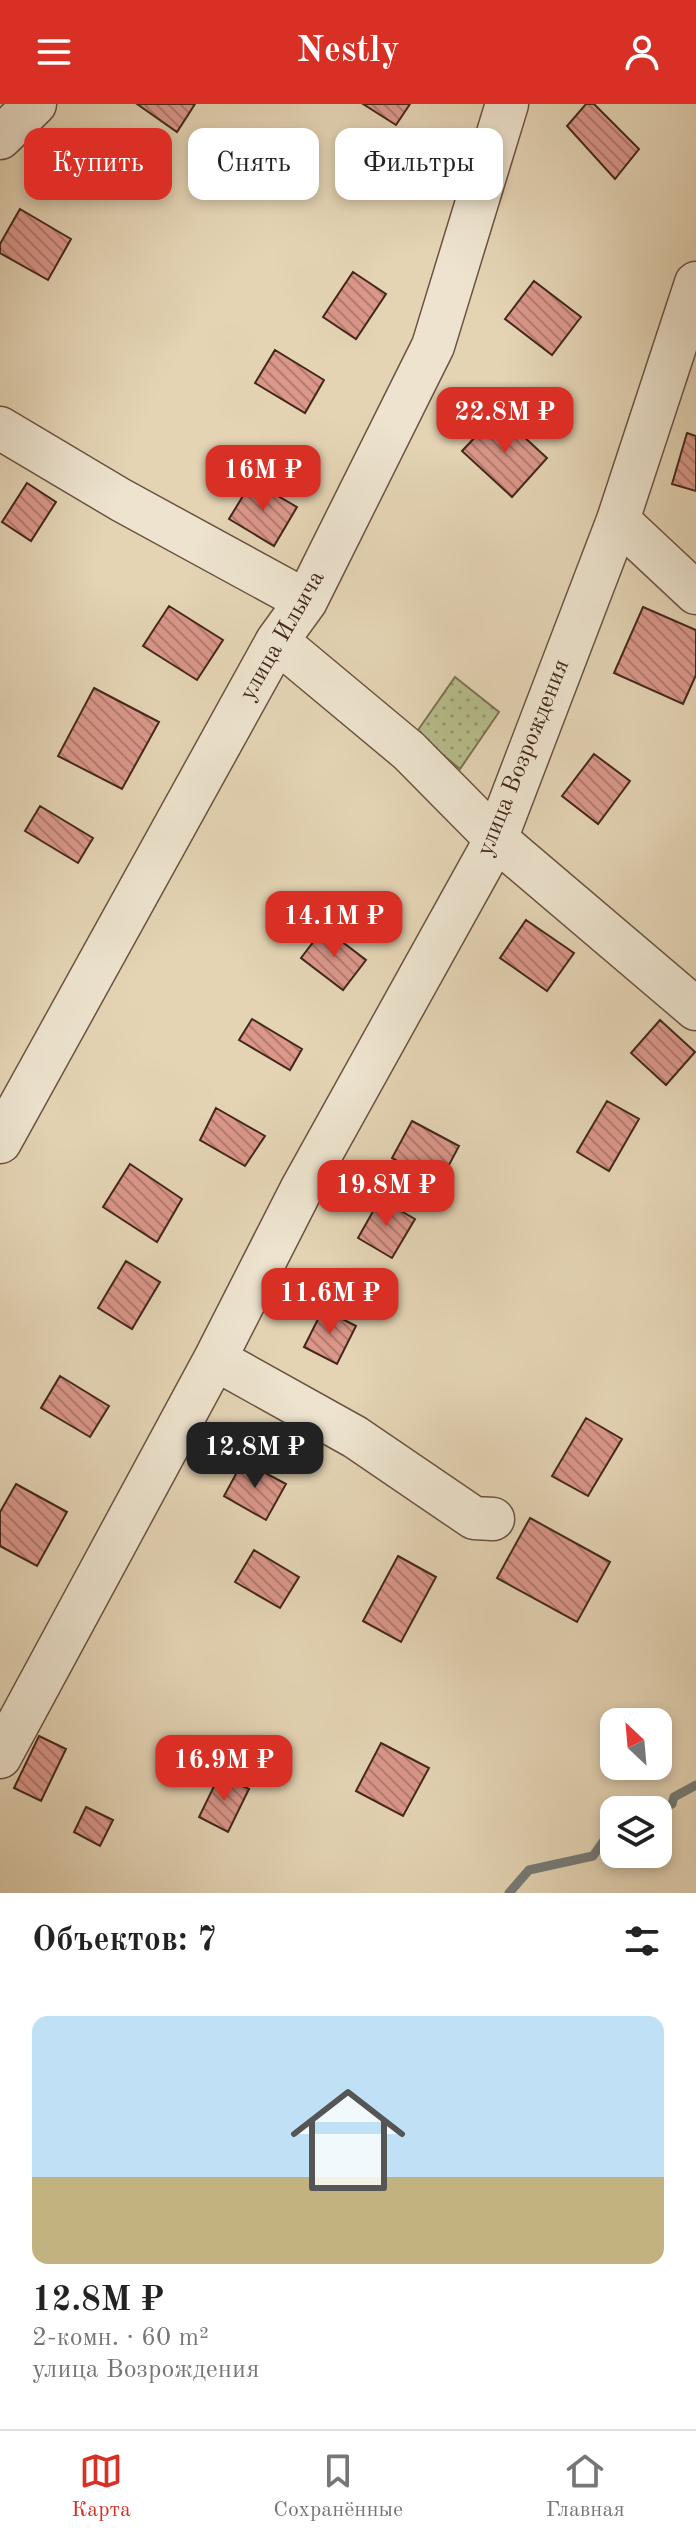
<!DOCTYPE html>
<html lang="ru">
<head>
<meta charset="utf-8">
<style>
	body { margin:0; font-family:"Old Standard TT",serif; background:#f2f2f2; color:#222; height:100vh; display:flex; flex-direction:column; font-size:30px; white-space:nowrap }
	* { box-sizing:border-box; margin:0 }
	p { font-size:26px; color:#767676 }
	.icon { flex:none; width:44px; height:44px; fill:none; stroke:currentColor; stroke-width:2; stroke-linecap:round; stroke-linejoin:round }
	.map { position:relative; height:1789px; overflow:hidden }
	.sheet { display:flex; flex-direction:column; background:#fff; flex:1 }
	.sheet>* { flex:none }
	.top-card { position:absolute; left:24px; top:24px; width:648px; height:72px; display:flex; gap:16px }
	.needle { width:52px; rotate:334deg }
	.controls { position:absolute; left:600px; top:1604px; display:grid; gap:16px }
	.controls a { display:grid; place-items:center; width:72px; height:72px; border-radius:16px; background:#fff; box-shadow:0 4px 12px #0003; font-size:40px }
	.price { position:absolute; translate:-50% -68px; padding:0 18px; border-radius:16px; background:#d93025; color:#fff; font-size:26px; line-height:52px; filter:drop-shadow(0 2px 4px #0008) }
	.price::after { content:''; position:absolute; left:50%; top:48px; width:24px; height:18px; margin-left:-12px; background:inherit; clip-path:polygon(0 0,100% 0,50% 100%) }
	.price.on { background:#222; color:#fff }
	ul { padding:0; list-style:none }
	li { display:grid; align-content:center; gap:16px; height:424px; padding:0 32px }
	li+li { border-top:2px solid #e0e0e0 }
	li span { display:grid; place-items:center; height:248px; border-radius:16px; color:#555 }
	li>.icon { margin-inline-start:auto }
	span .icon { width:144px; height:144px; fill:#fffc; stroke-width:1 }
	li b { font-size:34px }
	h2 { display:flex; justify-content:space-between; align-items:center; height:96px; padding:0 32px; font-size:34px }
	.pill { padding:0 28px; border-radius:16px; background:#fff; box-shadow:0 4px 12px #0003; font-size:28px; line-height:72px }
	.pill.on { background:#d93025; color:#fff }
	header { display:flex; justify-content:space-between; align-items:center; height:104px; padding:0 32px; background:#d93025; color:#fff; font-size:36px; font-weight:700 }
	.tabs { display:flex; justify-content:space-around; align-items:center; height:112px; border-top:2px solid #e0e0e0; background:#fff; font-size:22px; color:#767676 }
	.tabs a { display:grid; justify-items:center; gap:4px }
	.tabs .on { color:#d93025 }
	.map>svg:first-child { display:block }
	.grass { fill:url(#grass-dots); stroke:#7d7254; stroke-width:2 }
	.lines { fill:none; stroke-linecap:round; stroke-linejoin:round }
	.stream { stroke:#777d79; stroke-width:9 }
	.building { fill:url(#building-back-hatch); stroke:#44271c; stroke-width:2 }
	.minor-casing { stroke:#6c5242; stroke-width:45 }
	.minor { stroke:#ede3ce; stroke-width:42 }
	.labels { text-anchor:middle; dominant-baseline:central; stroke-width:8; stroke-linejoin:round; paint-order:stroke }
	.street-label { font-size:24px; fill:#44271c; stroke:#ede3ce }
</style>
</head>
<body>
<header><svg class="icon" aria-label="menu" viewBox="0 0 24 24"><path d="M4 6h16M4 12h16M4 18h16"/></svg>Nestly<svg class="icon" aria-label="person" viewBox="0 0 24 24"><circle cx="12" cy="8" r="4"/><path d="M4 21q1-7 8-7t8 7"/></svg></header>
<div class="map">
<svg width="696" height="1789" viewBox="0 0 696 1789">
	<defs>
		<pattern id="grass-dots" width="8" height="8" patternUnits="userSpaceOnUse" patternTransform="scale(2)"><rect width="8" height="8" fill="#b6bc8b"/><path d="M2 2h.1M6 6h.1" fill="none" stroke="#969971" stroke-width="1.8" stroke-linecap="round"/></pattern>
		<pattern id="building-back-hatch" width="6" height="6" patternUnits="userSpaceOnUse" patternTransform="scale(2)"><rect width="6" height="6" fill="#da978a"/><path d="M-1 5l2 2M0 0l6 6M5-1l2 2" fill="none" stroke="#b27b70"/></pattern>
	</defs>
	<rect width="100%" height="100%" fill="#e4d4b4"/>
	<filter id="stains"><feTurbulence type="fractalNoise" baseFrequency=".0025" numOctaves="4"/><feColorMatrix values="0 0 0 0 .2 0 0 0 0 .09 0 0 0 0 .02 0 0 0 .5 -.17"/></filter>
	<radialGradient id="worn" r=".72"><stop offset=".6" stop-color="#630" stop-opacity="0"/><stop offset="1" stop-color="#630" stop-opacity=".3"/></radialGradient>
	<path class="grass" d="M455,573L499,608L460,665L416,629Z"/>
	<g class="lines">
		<path class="stream" d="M658,1707L672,1700L674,1693L696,1681
			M509,1789L529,1766L593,1752L614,1722"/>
	</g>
	<path class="building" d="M137,0H195L177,28Z
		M363,0H410L396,21Z
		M586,0H594L639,45L615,75L567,22Z
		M20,105L71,135L48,176L0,149V140Z
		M353,168L386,190L356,235L323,213Z
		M534,177L581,213L552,251L505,215Z
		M275,246L324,276L305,309L255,279Z
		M498,309L547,354L512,393L462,347Z
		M687,329L696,332V387L672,380Z
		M252,377L297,403L274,442L229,415Z
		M27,379L56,398L31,437L2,418Z
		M169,502L223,536L197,576L143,542Z
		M643,503L696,526V571L683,600L614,569Z
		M94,584L159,618L122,685L58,652Z
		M594,650L630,677L598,720L562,692Z
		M40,702L93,734L78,759L25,727Z
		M526,816L574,849L547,887L500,854Z
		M324,824L366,856L343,886L301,854Z
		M252,915L302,945L290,966L239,936Z
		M660,916L695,948L666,981L631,949Z
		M607,997L639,1015L609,1067L577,1048Z
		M216,1004L265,1032L245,1062L200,1036Z
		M412,1017L459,1042L439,1080L392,1054Z
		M130,1060L182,1095L157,1138L103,1103Z
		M380,1095L415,1115L392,1154L358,1134Z
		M126,1157L160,1178L132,1225L98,1204Z
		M323,1205L356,1222L337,1260L304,1243Z
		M60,1272L109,1302L90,1333L41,1304Z
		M586,1314L622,1335L588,1392L552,1372Z
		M243,1357L286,1380L266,1416L224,1392Z
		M16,1380L67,1408L37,1462L0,1442V1408Z
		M530,1414L610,1458L577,1518L497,1474Z
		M254,1446L299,1473L280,1504L235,1478Z
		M398,1452L436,1473L401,1538L363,1517Z
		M39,1632L66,1645L41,1697L14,1684Z
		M381,1639L429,1664L403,1712L356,1687Z
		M220,1670L249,1685L228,1728L199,1713Z
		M86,1703L113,1716L100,1742L74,1728Z"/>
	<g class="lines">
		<g class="minor-casing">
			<path id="minor" d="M0,34L35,0
				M0,324L121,396L306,497
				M618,416L696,489
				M277,537L409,647L496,735L696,905
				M0,1038L277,537L306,497L433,242L507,0
				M215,1255L355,1333L474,1414L493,1415
				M0,1653L215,1255L301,1086L496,735L618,416L696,179"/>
		</g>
		<use href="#minor" class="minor"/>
	</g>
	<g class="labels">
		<g class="street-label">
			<text transform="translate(283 532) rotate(-60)">улица Ильича</text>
			<text transform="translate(524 654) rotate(-68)">улица Возрождения</text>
		</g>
	</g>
	<rect width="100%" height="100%" filter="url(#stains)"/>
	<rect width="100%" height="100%" fill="url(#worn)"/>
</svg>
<div class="controls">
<a><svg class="needle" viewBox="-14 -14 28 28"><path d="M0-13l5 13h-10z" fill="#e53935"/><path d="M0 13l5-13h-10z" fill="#767676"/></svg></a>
<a><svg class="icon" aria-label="layers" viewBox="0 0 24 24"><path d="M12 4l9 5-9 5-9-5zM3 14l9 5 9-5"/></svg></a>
</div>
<b class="price" style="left:505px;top:351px">22.8M ₽</b>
<b class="price" style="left:263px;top:409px">16M ₽</b>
<b class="price" style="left:334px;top:855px">14.1M ₽</b>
<b class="price" style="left:386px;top:1124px">19.8M ₽</b>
<b class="price" style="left:330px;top:1232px">11.6M ₽</b>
<b class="price on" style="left:255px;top:1386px">12.8M ₽</b>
<b class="price" style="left:224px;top:1699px">16.9M ₽</b>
<div class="top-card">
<a class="pill on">Купить</a>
<a class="pill">Снять</a>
<a class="pill">Фильтры</a>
</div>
</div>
<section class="sheet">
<h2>Объектов: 7<svg class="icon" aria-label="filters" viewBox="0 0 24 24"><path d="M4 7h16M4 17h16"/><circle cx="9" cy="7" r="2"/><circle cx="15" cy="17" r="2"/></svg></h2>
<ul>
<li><span style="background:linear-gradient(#bfe0f5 65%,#c2b280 0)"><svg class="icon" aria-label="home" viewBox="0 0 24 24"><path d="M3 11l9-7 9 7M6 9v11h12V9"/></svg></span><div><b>12.8M ₽</b><p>2-комн. · 60 m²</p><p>улица Возрождения</p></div></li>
</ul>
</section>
<nav class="tabs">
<a class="on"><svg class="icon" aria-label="map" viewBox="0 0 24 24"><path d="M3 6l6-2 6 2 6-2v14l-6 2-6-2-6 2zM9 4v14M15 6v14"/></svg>Карта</a>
<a><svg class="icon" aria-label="saved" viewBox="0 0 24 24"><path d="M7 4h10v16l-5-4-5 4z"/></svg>Сохранённые</a>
<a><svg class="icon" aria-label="home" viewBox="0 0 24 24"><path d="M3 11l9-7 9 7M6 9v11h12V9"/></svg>Главная</a>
</nav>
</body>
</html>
